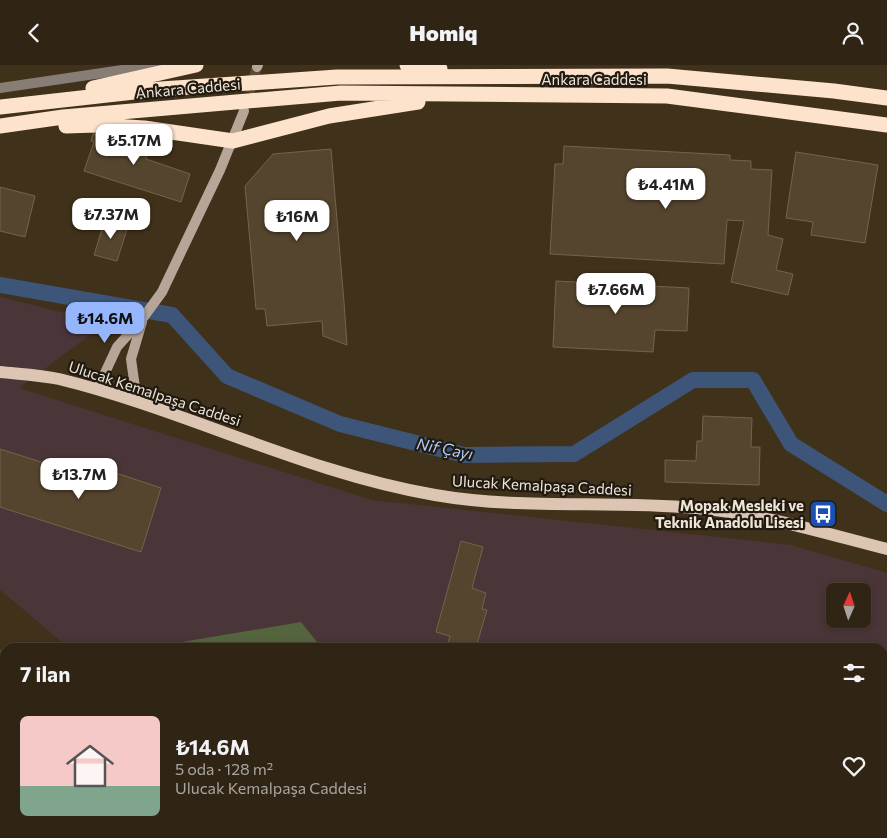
<!DOCTYPE html>
<html lang="tr">
<head>
<meta charset="utf-8">
<style>
	body { margin:0; font-family:Commissioner,sans-serif; background:#3c3122; color:#f1f3f6; height:100vh; display:flex; flex-direction:column; font-size:19px; white-space:nowrap }
	* { box-sizing:border-box; margin:0 }
	p { font-size:16px; color:#a8a5a0 }
	.icon { flex:none; width:28px; height:28px; fill:none; stroke:currentColor; stroke-width:2; stroke-linecap:round; stroke-linejoin:round }
	.map { position:relative; flex:1; overflow:hidden }
	.details { position:absolute; left:0px; top:578px; width:888px; height:196px; display:flex; flex-direction:column; background:#302514; border-radius:15px 15px 0 0; box-shadow:0 2px 8px #0003,0 0 0 1px #4b4234 }
	.details>* { flex:none }
	.needle { width:32px; rotate:3deg }
	.controls { position:absolute; left:826px; top:518px; display:grid; gap:10px }
	.controls a { display:grid; place-items:center; width:45px; height:45px; border-radius:8px; background:#302514; box-shadow:0 2px 8px #0003,0 0 0 1px #4b4234; font-size:25px }
	.price { position:absolute; translate:-50% -42px; padding:0 11px; border-radius:10px; background:#fff; color:#222; font-size:16px; line-height:32px; filter:drop-shadow(0 1px 2px #0008) }
	.price::after { content:''; position:absolute; left:50%; top:30px; width:15px; height:11px; margin-left:-8px; background:inherit; clip-path:polygon(0 0,100% 0,50% 100%) }
	.price.selected { background:#95b6fd; color:#111 }
	ul { padding:0; list-style:none }
	li { display:flex; align-items:center; gap:15px; height:125px; padding:0 20px }
	li span { display:grid; place-items:center; flex:none; width:140px; height:100px; border-radius:8px; color:#555 }
	li>.icon { margin-inline-start:auto }
	span .icon { width:60px; height:60px; fill:#fffc; stroke-width:1 }
	li b { font-size:21px }
	h2 { display:flex; justify-content:space-between; align-items:center; height:60px; padding:0 20px; font-size:21px }
	header { display:flex; justify-content:space-between; align-items:center; height:65px; padding:0 20px; background:#302514; font-size:22px; font-weight:800 }
	.map>svg:first-child { display:block }
	.industrial { fill:#4a3538; fill-rule:evenodd }
	.green { fill:#54653e }
	.lines { fill:none; stroke-linecap:round; stroke-linejoin:round }
	.river { stroke:#3d5578; stroke-width:16 }
	.building { fill:#56452e; stroke:#75634b }
	.secondary-tunnel { stroke:#5a4c36; stroke-width:10; stroke-dasharray:10 5; stroke-linecap:butt }
	.street { stroke:#887d74; stroke-width:10 }
	.secondary { stroke:#b7a697; stroke-width:10 }
	.primary { stroke:#dcc5b3; stroke-width:12 }
	.highway { stroke:#fde2cc; stroke-width:15 }
	.labels { text-anchor:middle; dominant-baseline:central; stroke-width:4.5; stroke-linejoin:round; paint-order:stroke }
	.street-label { font-size:15px; fill:#efe5d7; stroke:#211a10 }
	.poi-label { font-size:15px; font-weight:bold; fill:#efe5d7; stroke:#211a10; text-anchor:end }
	.water-label { font-size:16px; font-style:italic; fill:#abccfc; stroke:#211a10 }
</style>
</head>
<body>
<header><svg class="icon" aria-label="back" viewBox="0 0 24 24"><path d="M15 5l-7 7 7 7"/></svg>Homiq<svg class="icon" aria-label="person" viewBox="0 0 24 24"><circle cx="12" cy="8" r="4"/><path d="M4 21q1-7 8-7t8 7"/></svg></header>
<div class="map">
<svg width="887" height="773" viewBox="0 0 887 773">
	<rect width="100%" height="100%" fill="#40311a"/>
	<path class="industrial" d="M0,232L106,258L19,323L372,435L791,480L887,508V773H473L470,769H882V582H68L0,525ZM835,526H862V554H835Z"/>
	<path class="green" d="M301,557L321,582H152Z
		M0,585L5,586V769H471L475,773H0Z"/>
	<g class="lines">
		<path class="river" d="M0,220L172,250L227,311L340,359L464,390L574,389L693,315H753L791,379L887,439"/>
	</g>
	<path class="building" d="M93,69L152,74L146,94L190,109L181,137L84,106L94,77L91,76Z
		M564,81L730,90V95L751,96V104L772,105L768,170L783,174L776,205L793,209L788,230L731,217L744,156L727,155L724,199L550,189L555,99H563Z
		M331,84L344,237L347,280L323,271L322,256L267,261L265,244H256L245,121L273,89Z
		M796,87L878,100L865,178L811,170L813,157L786,153Z
		M0,122L35,131L25,172L0,166Z
		M105,154L128,161L117,196L94,190Z
		M556,216L689,223L687,266L655,265L653,287L553,282Z
		M703,351L752,353L751,382H760L759,420L665,417V395L696,396L697,376H702Z
		M0,384L95,414L98,402L161,423L141,487L0,442Z
		M461,476L483,482L472,523L486,528L482,544L487,545L476,582H447L450,571L436,567Z"/>
	<g class="lines">
		<path class="secondary-tunnel" d="M245,42L257,2"/>
		<path class="street" d="M0,23L156,0"/>
		<path class="secondary" d="M257,2L258,0
			M97,325L117,282L143,253L162,227L220,105L244,46
			M137,337L131,294L142,257"/>
		<path class="primary" d="M0,307C19,309 40,310 59,314C186,345 305,408 435,430C521,445 608,435 695,443C760,448 824,468 887,484"/>
		<path class="highway" d="M407,0L440,4
			M93,23L196,0
			M0,42L161,24L337,12L667,11L834,26L887,33
			M0,61L63,52L341,28L667,31L887,60
			M66,61L96,60L144,63L233,76L329,51L418,37"/>
	</g>
	<defs>
		<g id="bus-square" transform="scale(1.4375)"><rect x="-9" y="-9" width="18" height="18" rx="4" fill="#1a4fb4" stroke="#211a10"/><path d="M-5-6H5V4H4V6H2V4H-2V6H-4V4H-5ZM-3.5-4V0h7V-4ZM-3.5 1.2v1.5H-2V1.2ZM2 1.2v1.5H3.5V1.2Z" fill="#fff"/></g>
	</defs>
	<g fill-rule="evenodd">
		<use href="#bus-square" x="823" y="449"/>
	</g>
	<g class="labels">
		<g class="street-label">
			<text x="594" y="14">Ankara Caddesi</text>
			<text transform="translate(188 23) rotate(-5)">Ankara Caddesi</text>
			<text transform="translate(155 328) rotate(18)">Ulucak Kemalpaşa Caddesi</text>
			<text transform="translate(542 420) rotate(3)">Ulucak Kemalpaşa Caddesi</text>
		</g>
		<g class="poi-label">
			<text x="804" y="440">Mopak Mesleki ve<tspan x="804" dy="17">Teknik Anadolu Lisesi</tspan></text>
		</g>
		<g class="water-label">
			<text transform="translate(445 383) rotate(11)">Nif Çayı</text>
		</g>
	</g>
</svg>
<div class="controls">
<a><svg class="needle" viewBox="-14 -14 28 28"><path d="M0-13l5 13h-10z" fill="#e53935"/><path d="M0 13l5-13h-10z" fill="#a8a5a0"/></svg></a>
</div>
<b class="price" style="left:134px;top:101px">₺5.17M</b>
<b class="price" style="left:666px;top:145px">₺4.41M</b>
<b class="price" style="left:111px;top:175px">₺7.37M</b>
<b class="price" style="left:297px;top:177px">₺16M</b>
<b class="price" style="left:616px;top:250px">₺7.66M</b>
<b class="price selected" style="left:105px;top:279px">₺14.6M</b>
<b class="price" style="left:79px;top:435px">₺13.7M</b>
<section class="details">
<h2>7 ilan<svg class="icon" aria-label="filters" viewBox="0 0 24 24"><path d="M4 7h16M4 17h16"/><circle cx="9" cy="7" r="2"/><circle cx="15" cy="17" r="2"/></svg></h2>
<ul>
<li><span style="background:linear-gradient(#f6c9c9 70%,#7fa58c 0)"><svg class="icon" aria-label="home" viewBox="0 0 24 24"><path d="M3 11l9-7 9 7M6 9v11h12V9"/></svg></span><div><b>₺14.6M</b><p>5 oda · 128 m²</p><p>Ulucak Kemalpaşa Caddesi</p></div><svg class="icon" aria-label="heart" viewBox="0 0 24 24"><path d="M12 20l-8-8c-3-5 5-10 8-4 3-6 11-1 8 4z"/></svg></li>
</ul>
</section>
</div>
</body>
</html>
